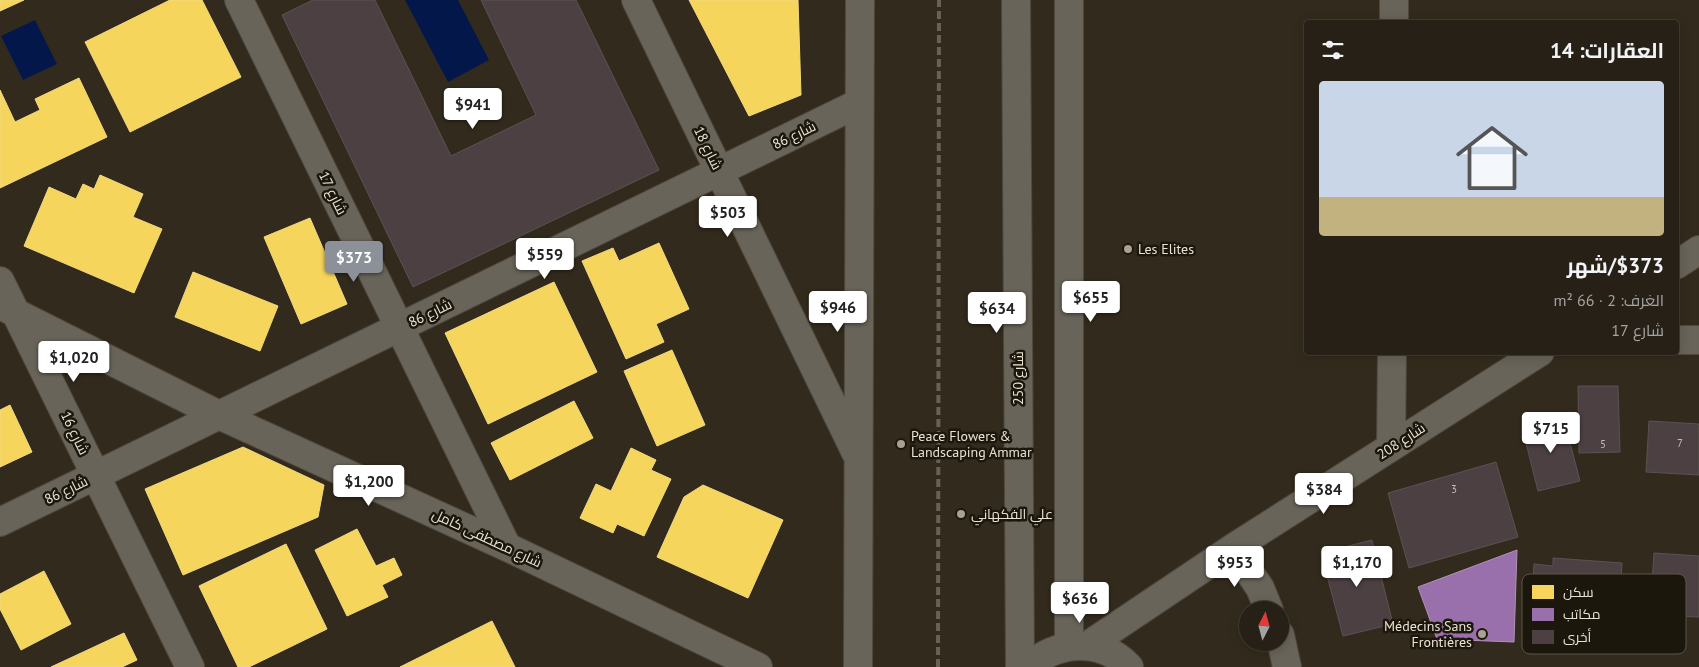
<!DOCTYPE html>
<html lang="ar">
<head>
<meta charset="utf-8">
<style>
	body { margin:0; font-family:"PT Sans",Cairo,sans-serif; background:#2e281f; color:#f1f3f6; direction:rtl; height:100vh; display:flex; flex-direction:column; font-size:19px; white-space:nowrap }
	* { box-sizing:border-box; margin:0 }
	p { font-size:16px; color:#a4a3a1 }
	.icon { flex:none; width:28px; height:28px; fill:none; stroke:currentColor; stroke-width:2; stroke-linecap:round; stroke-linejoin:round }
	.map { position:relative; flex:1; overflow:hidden; direction:ltr }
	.details { position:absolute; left:1304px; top:20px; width:375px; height:335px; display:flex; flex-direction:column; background:#262016; border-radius:5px; box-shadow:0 2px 12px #0003,0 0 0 1px #423e35; direction:rtl }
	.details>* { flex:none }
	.needle { width:32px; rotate:6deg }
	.tools { position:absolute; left:1239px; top:601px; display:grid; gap:10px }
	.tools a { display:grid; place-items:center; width:50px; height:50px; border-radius:50%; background:#262016; box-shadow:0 2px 12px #0003,0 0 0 1px #423e35; font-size:25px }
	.price { position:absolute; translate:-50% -42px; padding:0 11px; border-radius:5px; background:#fff; color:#222; font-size:16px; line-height:32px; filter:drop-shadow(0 1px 2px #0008) }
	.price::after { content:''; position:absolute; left:50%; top:30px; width:15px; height:11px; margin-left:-8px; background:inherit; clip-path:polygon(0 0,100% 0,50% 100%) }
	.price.active { background:#8c9099; color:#fff }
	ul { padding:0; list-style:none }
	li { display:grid; align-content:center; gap:10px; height:265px; padding:0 15px }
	li span { display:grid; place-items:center; height:155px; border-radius:5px; color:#555 }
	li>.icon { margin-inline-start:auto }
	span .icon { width:90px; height:90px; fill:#fffc; stroke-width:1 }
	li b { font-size:21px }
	h2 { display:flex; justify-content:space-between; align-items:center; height:60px; padding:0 15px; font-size:21px }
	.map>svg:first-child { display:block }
	.water { fill:#04174b }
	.homes { fill:#f6d55c; stroke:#f2d980 }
	.offices { fill:#9970ab; stroke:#b192b7 }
	.building { fill:#4c4043; stroke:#5a5351 }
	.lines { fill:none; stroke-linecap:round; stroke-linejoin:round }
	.minor-casing { stroke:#4f483d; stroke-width:30 }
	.minor { stroke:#696459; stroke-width:28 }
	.rail { stroke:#686156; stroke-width:4; stroke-dasharray:8 4; stroke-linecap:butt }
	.poi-dot { fill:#a9a293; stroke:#1c170c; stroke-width:2 }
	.labels { text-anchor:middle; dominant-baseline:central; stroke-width:5; stroke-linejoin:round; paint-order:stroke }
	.number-label { font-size:11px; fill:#c2baaf }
	.street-label { font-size:14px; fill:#e9e2d3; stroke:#1c170c }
	.poi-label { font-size:14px; fill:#e9e2d3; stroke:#1c170c; text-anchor:start }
	.key { fill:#1c170c; stroke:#5a5448; stroke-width:1 }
	.key-label { font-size:14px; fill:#e9e2d3 }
</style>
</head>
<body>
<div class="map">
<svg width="1699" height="667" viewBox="0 0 1699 667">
	<rect width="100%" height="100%" fill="#322b1d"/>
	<path class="water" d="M405,0H458L489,60L448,82Z
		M35,20L57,64L23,80L1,36Z"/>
	<path class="homes" d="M0,0H24L0,11Z
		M170,0H202L241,77L130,132L85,42Z
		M689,0H798L801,95L749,116Z
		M79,78L107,137L0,188V90L15,122L40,110L35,99Z
		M100,175L143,194L133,217L162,229L134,293L24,246L49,187L76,199L83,184L94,189Z
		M310,218L347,304L301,324L264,237Z
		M659,243L689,309L656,324L664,342L626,359L582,261L613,248L619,261Z
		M193,272L278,306L260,351L175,317Z
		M554,282L597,372L488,424L445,333Z
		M672,350L705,425L657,446L624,371Z
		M574,401L593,438L510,480L491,443Z
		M10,405L32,452L0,467V410Z
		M243,447L324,485L318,517L183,575L145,489Z
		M631,448L656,460L651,470L671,479L644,536L617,524L613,533L580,518L596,484L611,491Z
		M703,485L783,520L748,598L657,557L684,497Z
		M357,529L376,566L394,558L402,575L382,585L388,597L347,616L315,550Z
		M286,544L327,629L249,667H238L199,586Z
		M44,571L71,624L21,650L0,609V594Z
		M492,621L515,667H400Z
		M124,633L137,660L122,667H51Z"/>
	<path class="offices" d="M1517,550L1514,642L1437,639L1418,587Z"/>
	<path class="building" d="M313,0H375L451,156L536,115L481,0H576L659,170L413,287L282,15Z
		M1578,386H1618L1620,452L1579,453Z
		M1563,416L1580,481L1538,491L1522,427Z
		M1649,421L1699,424V475L1646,472Z
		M1496,462L1518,537L1409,568L1388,493Z
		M1372,540L1393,624L1343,636L1321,553Z
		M1654,553L1699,556V617L1650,615Z
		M1553,558L1622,563L1618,620L1531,614L1534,564L1553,566Z"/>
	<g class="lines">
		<g class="minor-casing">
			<path id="minor" d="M239,0L507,547
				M636,0L856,453
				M1016,0L1020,667
				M1069,0V646
				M1394,22V0
				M1676,265L1699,250
				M0,281L190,667
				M0,305L219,415L507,547L758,667
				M1676,340H1699
				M1391,447L1392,352
				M0,522L859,103
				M1233,548L1260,588L1269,610
				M1280,635L1287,667
				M1087,646L1233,548L1540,352
				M858,667L860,0
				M1028,667C1057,641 1101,637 1129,667"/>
		</g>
		<use href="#minor" class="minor"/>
		<path class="rail" d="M938,667L939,0"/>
	</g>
	<g class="poi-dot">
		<circle cx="1128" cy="249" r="5"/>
		<circle cx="901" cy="444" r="5"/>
		<circle cx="961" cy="514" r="5"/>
		<circle cx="1482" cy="634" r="5"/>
	</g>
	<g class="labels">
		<g class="number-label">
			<text x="1680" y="443">7</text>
			<text x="1603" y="444">5</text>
			<text x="1454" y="489">3</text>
		</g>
		<g class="street-label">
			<text transform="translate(794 135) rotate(-26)">شارع 86</text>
			<text transform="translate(708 148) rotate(64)">شارع 18</text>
			<text transform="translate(333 193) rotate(64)">شارع 17</text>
			<text transform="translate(430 313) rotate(-26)">شارع 86</text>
			<text transform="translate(1018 378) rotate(-90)">شارع 250</text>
			<text transform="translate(75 433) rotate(64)">شارع 16</text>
			<text transform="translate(1401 441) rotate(-33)">شارع 208</text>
			<text transform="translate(66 490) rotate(-26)">شارع 86</text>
			<text transform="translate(487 538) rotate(25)">شارع مصطفى كامل</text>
		</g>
		<g class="poi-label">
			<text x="1138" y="249">Les Elites</text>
			<text x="911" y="436">Peace Flowers &amp;<tspan x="911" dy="16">Landscaping Ammar</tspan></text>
			<text x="971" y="514">علي الفكهاني</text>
			<text x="1472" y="626" text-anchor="end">Médecins Sans<tspan x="1472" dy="16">Frontières</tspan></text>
		</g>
	</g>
	<rect x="1522" y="574" width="164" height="80" rx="8" class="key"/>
	<rect x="1532" y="585" width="22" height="14" fill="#f6d55c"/>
	<rect x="1532" y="608" width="22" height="13" fill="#9970ab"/>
	<rect x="1532" y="630" width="22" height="14" fill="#4c4043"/>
	<g class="key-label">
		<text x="1563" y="597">سكن</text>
		<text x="1563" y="619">مكاتب</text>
		<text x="1563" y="642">أخرى</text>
	</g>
</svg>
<div class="tools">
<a><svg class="needle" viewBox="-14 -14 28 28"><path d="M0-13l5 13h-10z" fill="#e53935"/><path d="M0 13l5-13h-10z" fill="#a4a3a1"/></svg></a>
</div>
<b class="price" style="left:473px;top:130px">$941</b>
<b class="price" style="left:728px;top:238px">$503</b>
<b class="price" style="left:545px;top:280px">$559</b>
<b class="price active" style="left:354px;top:283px">$373</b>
<b class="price" style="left:1091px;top:323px">$655</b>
<b class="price" style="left:838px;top:333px">$946</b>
<b class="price" style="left:997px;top:334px">$634</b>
<b class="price" style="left:74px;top:383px">$1,020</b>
<b class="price" style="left:1551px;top:454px">$715</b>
<b class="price" style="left:369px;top:507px">$1,200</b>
<b class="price" style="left:1324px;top:515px">$384</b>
<b class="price" style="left:1235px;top:588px">$953</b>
<b class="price" style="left:1357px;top:588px">$1,170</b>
<b class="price" style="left:1080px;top:624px">$636</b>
<section class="details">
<h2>العقارات: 14<svg class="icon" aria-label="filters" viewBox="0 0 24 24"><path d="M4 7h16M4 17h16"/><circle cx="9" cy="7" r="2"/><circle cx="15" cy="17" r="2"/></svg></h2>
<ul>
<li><span style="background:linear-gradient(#c9d6e8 75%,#c2b280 0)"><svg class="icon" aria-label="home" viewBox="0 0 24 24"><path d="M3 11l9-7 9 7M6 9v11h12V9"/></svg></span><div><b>$373/شهر</b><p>الغرف: 2 · 66 m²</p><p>شارع 17</p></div></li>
</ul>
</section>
</div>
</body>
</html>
